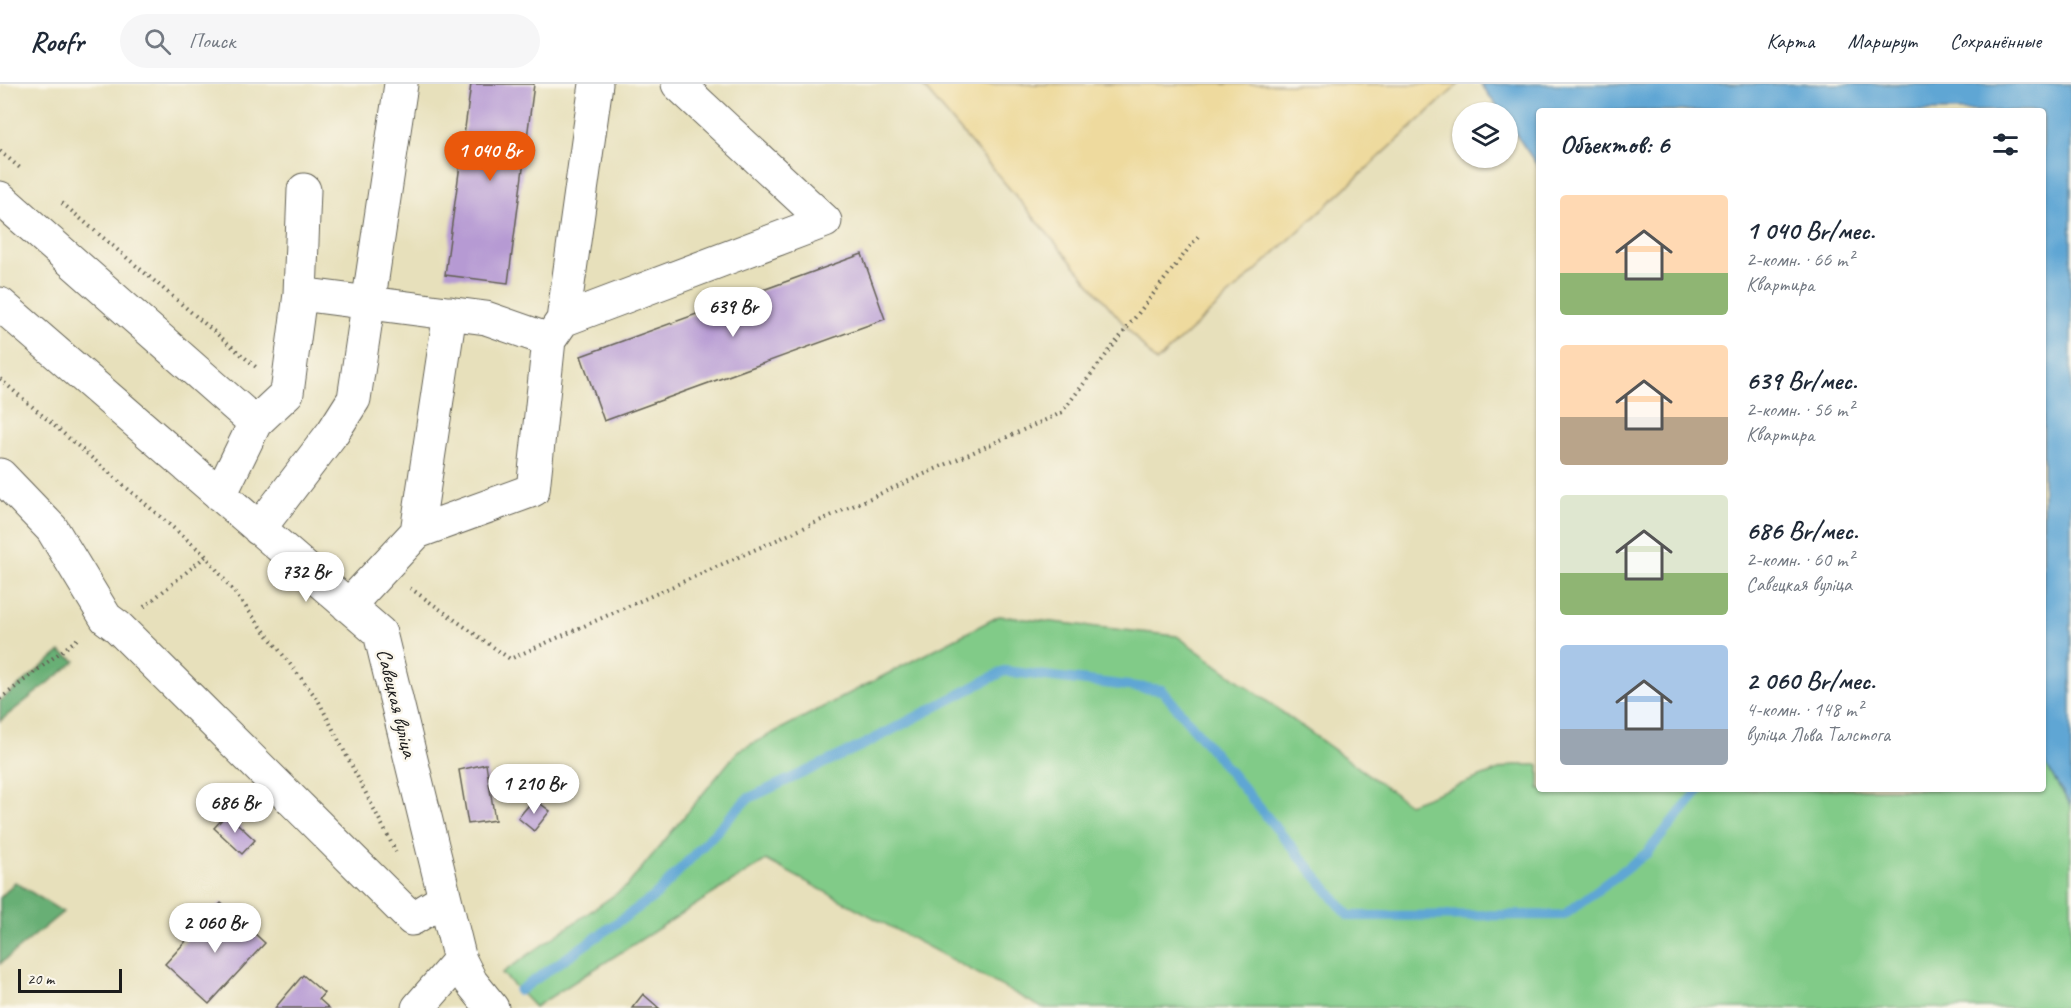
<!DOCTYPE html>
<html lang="ru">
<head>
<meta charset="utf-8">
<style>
	body { margin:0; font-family:Caveat,sans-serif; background:#f6f6f7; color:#1f2937; height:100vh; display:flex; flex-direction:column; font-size:22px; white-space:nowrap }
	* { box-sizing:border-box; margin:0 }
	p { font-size:20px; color:#747a83 }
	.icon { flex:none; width:33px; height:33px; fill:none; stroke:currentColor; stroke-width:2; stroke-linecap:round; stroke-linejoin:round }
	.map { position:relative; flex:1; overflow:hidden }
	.panel { position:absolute; left:1536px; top:24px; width:510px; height:684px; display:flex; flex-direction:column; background:#fff; border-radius:6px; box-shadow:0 2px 4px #0004 }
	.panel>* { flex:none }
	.buttons { position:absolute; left:1452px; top:18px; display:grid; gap:12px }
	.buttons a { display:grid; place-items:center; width:66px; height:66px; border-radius:50%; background:#fff; box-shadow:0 2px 4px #0004; font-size:30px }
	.scale { position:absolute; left:18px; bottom:15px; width:104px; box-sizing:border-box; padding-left:6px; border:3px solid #1c1c1c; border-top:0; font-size:16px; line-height:21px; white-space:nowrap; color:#1c1c1c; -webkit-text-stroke:4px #fbf7ec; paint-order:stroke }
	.price { position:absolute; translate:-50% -51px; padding:0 14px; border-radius:21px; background:#fff; color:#222; font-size:20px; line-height:39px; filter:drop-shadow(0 2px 3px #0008) }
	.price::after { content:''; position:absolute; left:50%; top:36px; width:18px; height:14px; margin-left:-9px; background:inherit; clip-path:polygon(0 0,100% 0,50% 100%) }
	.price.active { background:#ea580c; color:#fff }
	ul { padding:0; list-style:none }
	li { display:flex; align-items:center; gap:18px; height:150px; padding:0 24px }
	li span { display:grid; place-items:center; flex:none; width:168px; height:120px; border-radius:6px; color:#555 }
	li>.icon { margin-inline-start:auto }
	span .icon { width:72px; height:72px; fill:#fffc; stroke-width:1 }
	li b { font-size:26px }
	h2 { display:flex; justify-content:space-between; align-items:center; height:72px; padding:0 24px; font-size:26px }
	header { display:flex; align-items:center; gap:36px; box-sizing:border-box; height:84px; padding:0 30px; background:#fff; border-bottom:2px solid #e0e1e3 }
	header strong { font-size:28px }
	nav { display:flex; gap:33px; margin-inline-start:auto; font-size:21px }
	.search { width:420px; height:54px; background:#f6f6f7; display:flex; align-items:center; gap:15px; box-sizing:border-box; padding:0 21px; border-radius:33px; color:#747a83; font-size:22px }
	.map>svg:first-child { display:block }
	.green { fill:#81cb88; stroke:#4e7452; stroke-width:1.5 }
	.forest { fill:#68af74; stroke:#426648; stroke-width:1.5 }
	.sand { fill:#eeda9e; stroke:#857b5d; stroke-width:1.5 }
	.water { fill:#5ea6d4; stroke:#3d6178; stroke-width:1.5 }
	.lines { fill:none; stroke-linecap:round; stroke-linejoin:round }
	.stream { stroke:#5ea6d4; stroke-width:10 }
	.building { fill:#b69ad3 }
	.minor-casing { stroke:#636154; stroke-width:35 }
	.path { stroke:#636154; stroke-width:4; stroke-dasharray:1.5 4.5; stroke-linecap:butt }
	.minor { stroke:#fff; stroke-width:33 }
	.labels { text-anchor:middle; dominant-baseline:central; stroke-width:5; stroke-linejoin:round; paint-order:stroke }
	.street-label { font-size:21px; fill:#1c1c1c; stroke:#fbf7ec }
</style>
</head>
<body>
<header>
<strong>Roofr</strong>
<div class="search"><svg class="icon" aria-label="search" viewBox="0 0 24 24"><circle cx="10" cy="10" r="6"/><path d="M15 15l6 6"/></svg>Поиск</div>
<nav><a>Карта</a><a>Маршрут</a><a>Сохранённые</a></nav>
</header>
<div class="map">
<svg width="2071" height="924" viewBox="0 0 2071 924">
	<rect width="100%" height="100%" fill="#fbf7ec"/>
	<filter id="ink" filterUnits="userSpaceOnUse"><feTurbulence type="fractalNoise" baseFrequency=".0167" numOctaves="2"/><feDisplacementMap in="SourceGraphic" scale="12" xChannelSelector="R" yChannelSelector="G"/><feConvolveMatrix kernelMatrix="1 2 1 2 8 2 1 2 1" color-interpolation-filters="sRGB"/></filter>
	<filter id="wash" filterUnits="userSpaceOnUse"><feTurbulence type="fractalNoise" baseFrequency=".008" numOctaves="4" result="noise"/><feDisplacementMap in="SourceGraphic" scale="24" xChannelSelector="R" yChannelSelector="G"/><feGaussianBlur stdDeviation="1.35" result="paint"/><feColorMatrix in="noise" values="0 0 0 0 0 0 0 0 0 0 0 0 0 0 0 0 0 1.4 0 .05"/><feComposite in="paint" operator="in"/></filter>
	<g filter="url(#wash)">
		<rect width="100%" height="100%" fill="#e7e0bb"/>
		<path class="green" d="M999,532L1177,552L1409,720L1512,681H1539V705H2043V676L2071,722V924H1042L766,776L535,923L502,889L627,802L738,667Z"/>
		<path class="forest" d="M60,568L76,577L0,637V617Z
			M15,798L63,828L0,880V814Z"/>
		<path class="sand" d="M921,0H1459L1156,278Z"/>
		<path class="water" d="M1481,0H2071V722L2043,676V27H1539V84L1508,39V28H1501Z"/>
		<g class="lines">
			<path class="stream" d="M519,907L655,812L747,715L863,661L1004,587L1162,606L1349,832L1564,831L1647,769L1700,705"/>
		</g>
		<g id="blocks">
			<path class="building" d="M471,0H534L508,199L445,191Z
				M862,170L885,235L604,337L581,272Z
				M486,680L495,736L468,740L459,686Z
				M534,715L550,727L534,747L518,734Z
				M227,730L255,756L242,770L214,744Z
				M221,819L265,859L209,920L165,880Z
				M303,891L324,909L319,915L329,924H275Z
				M643,910L659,924H632Z"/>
		</g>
	</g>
	<g filter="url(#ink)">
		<use href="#blocks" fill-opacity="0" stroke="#636154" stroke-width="1.5"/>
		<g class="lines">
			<g class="minor-casing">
				<path id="minor" d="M0,114L255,339L220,411
					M300,210L486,234L549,256L533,406L417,448L348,522
					M0,220L380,549L460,876L471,898L492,924
					M563,236L825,137L678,0
					M552,252L563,236L596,0
					M255,339L287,309L300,210L304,106
					M0,391L52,445L106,534L118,543L412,835L445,815
					M259,445L333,348L354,315L401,0
					M417,448L450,229
					M418,924L460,876"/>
			</g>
			<path class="path" d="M0,67L20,84
				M62,119L256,283
				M0,295L206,472L318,616L396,768
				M410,504L510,575L1061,329L1199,151
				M144,523L206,472
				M0,615L80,553"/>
			<use href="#minor" class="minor"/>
		</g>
	</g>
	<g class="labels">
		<g class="street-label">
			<text transform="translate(397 619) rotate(76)">Савецкая вуліца</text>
		</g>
	</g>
</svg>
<div class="buttons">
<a><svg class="icon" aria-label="layers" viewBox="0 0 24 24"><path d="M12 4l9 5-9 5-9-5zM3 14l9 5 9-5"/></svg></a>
</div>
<div class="scale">20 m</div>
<b class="price active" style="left:490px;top:98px">1 040 Br</b>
<b class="price" style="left:733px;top:254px">639 Br</b>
<b class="price" style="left:306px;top:519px">732 Br</b>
<b class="price" style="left:534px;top:731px">1 210 Br</b>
<b class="price" style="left:235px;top:750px">686 Br</b>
<b class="price" style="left:215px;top:870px">2 060 Br</b>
<section class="panel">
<h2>Объектов: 6<svg class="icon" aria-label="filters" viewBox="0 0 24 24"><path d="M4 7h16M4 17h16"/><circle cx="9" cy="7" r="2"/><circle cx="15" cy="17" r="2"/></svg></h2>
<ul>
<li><span style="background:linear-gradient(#ffd9b3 65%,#8fb573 0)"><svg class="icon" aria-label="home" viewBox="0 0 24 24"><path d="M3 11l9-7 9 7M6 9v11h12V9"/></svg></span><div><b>1 040 Br/мес.</b><p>2-комн. · 66 m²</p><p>Квартира</p></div></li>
<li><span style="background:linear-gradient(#ffd9b3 60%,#b9a48a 0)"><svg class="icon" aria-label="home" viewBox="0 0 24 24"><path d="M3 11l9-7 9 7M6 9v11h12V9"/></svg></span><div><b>639 Br/мес.</b><p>2-комн. · 56 m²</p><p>Квартира</p></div></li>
<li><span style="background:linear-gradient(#dfe7d0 65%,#8fb573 0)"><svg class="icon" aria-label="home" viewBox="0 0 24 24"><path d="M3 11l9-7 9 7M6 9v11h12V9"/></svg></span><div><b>686 Br/мес.</b><p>2-комн. · 60 m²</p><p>Савецкая вуліца</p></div></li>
<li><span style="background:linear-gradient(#a9c7e8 70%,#9aa5b1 0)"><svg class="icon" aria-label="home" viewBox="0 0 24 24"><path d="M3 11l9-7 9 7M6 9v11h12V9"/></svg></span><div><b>2 060 Br/мес.</b><p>4-комн. · 148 m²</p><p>вуліца Льва Талстога</p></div></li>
</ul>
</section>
</div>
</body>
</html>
